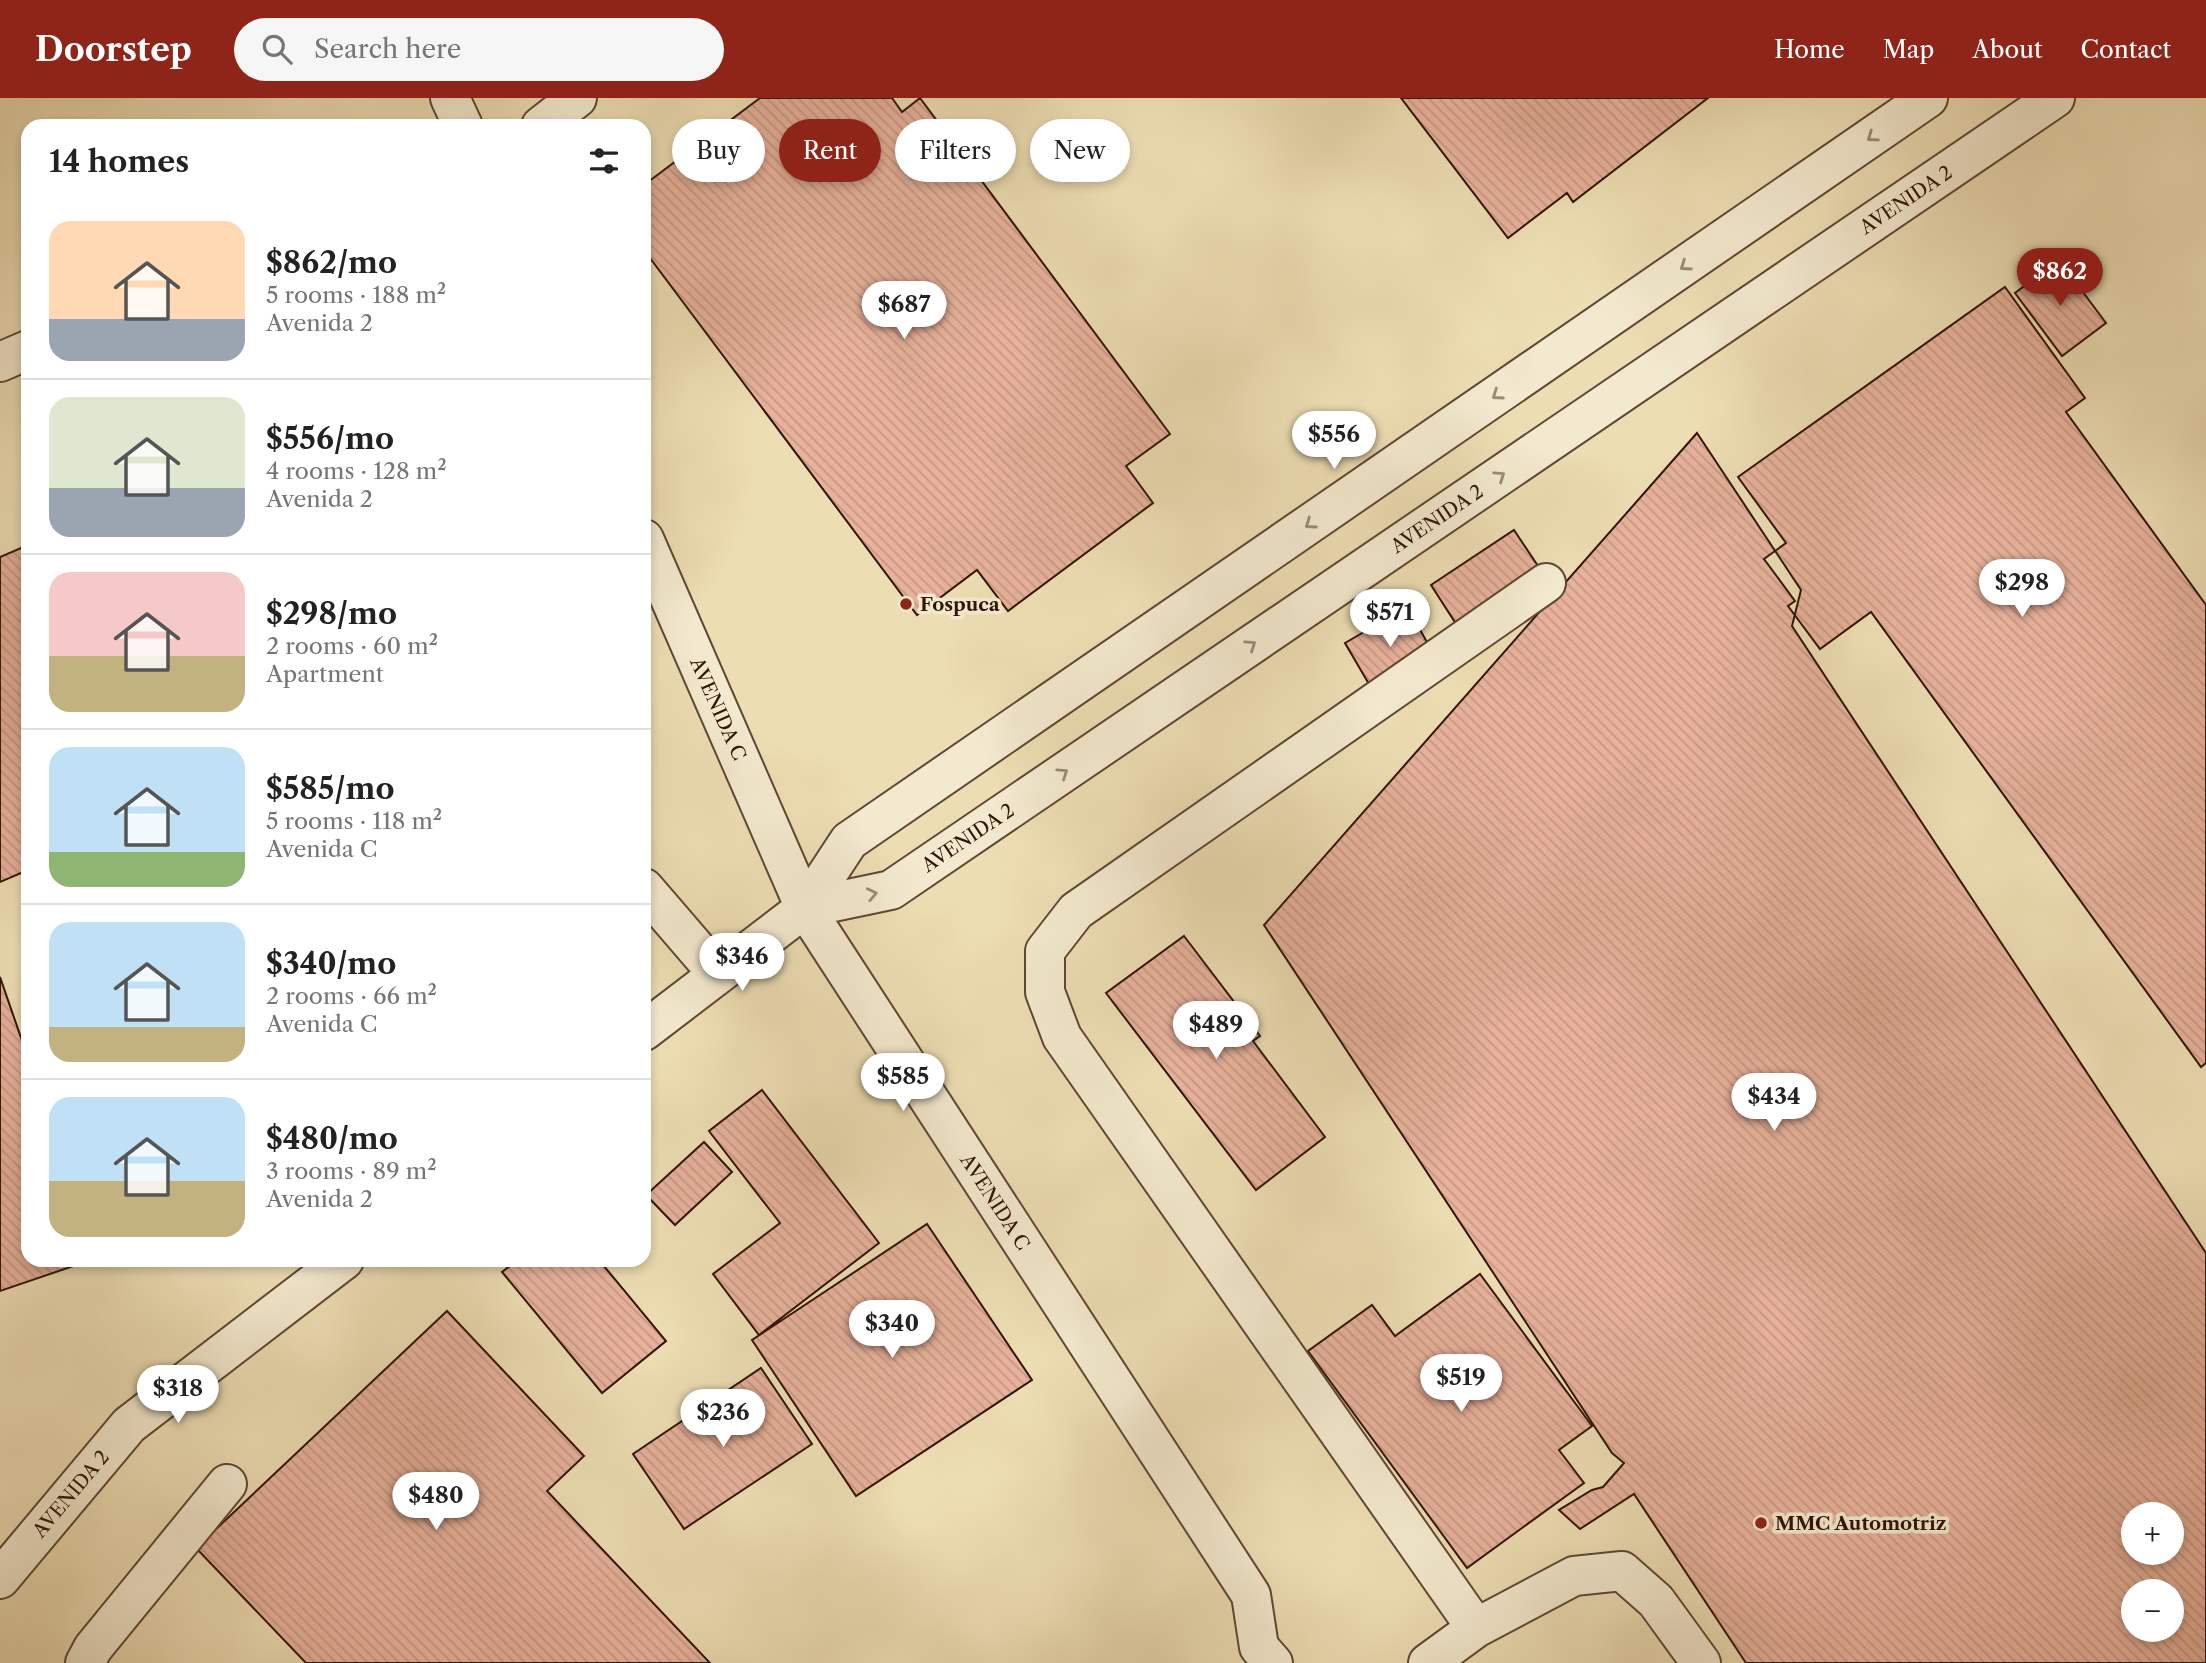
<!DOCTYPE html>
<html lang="en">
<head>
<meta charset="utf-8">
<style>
	body { margin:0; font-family:"Libre Caslon Text",serif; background:#f6f6f6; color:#222; height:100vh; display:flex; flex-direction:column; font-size:26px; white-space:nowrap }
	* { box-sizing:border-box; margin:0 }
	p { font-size:23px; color:#767676 }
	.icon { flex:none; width:38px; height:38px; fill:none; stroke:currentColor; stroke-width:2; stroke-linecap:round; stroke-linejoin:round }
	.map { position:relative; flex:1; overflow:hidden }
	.sheet { position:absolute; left:21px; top:21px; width:630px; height:1148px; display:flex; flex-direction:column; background:#fff; border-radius:21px; box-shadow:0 4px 10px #0003 }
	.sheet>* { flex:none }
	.hud { position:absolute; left:672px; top:21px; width:665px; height:63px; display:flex; gap:14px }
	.controls { position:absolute; left:2121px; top:1404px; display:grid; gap:14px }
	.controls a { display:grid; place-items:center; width:63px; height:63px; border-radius:50%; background:#fff; box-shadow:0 4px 10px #0003; font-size:35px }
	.price { position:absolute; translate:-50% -60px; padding:0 16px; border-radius:24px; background:#fff; color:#222; font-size:23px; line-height:46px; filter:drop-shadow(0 2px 4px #0008) }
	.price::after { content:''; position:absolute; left:50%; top:42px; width:21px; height:16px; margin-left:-10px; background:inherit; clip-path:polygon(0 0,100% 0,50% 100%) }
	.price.current { background:#8f2418; color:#fff }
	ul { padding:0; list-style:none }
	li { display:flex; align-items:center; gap:21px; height:175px; padding:0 28px }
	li+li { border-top:2px solid #e0e0e0 }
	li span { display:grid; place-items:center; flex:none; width:196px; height:140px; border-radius:21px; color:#555 }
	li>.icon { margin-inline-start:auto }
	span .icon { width:84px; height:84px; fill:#fffc; stroke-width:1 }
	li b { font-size:30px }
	h2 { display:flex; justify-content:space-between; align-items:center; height:84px; padding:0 28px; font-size:30px }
	.pill { padding:0 24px; border-radius:32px; background:#fff; box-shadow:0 4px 10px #0003; font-size:24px; line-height:63px }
	.pill.current { background:#8f2418; color:#fff }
	header { display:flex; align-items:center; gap:42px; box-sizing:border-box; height:98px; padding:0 35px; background:#8f2418; color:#fff }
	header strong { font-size:33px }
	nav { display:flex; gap:38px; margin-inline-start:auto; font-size:24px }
	.search { width:490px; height:63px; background:#f6f6f6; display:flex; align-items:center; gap:18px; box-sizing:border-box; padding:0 24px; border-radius:38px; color:#767676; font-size:26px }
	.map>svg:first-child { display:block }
	.building { fill:url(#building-back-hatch); stroke:#2f1508; stroke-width:2; fill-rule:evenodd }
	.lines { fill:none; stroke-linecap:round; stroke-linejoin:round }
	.minor-casing { stroke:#5e4733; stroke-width:42 }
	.minor { stroke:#f3e9ce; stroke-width:38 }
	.oneway { stroke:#9b8a75 }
	.poi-dot { fill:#8f2418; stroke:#f3e9ce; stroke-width:2.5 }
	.labels { text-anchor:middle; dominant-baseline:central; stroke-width:7; stroke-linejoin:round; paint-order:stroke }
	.street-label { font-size:19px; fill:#2f1508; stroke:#f3e9ce }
	.poi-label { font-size:19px; font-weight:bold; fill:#2f1508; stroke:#f3e9ce; text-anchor:start }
</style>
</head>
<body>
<header>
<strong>Doorstep</strong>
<div class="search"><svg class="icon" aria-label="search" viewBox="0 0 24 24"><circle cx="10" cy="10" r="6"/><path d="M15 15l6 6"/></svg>Search here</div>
<nav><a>Home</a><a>Map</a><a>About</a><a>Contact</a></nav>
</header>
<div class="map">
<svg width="2206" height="1565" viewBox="0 0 2206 1565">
	<defs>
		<pattern id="building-back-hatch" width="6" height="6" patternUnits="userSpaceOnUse" patternTransform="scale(1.75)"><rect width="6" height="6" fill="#e7b19b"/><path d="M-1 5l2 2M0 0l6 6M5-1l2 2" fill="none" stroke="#c69784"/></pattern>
	</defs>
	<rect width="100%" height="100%" fill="#edddb3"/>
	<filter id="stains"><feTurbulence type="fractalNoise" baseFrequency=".00286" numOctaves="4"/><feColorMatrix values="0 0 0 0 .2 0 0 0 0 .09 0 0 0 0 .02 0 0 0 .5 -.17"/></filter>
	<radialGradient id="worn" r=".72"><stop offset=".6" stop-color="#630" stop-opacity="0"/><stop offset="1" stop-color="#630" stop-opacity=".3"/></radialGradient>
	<path class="building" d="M760,0H892L902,14L920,0L1170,336L1126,368L1153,405L1008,513L977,472L917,517L644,152V87Z
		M1401,0H1708L1573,104L1567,95L1508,140Z
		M2059,162L2106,225L2062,258L2015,195Z
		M2005,189L2085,300L2066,314L2206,507V965L2201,969L1871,514L1820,551L1788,508L1795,503L1764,461L1786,445L1738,379Z
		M1697,335L1801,492L1792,528L2206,1155V1565H1746L1634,1396L1580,1431L1559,1412L1592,1392L1603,1389L1624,1365L1612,1355L1264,827ZM2133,1416H2172V1454H2133ZM2133,1493H2172V1531H2133Z
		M1514,432L1544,477L1460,532L1431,487Z
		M28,447V772L0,784V459Z
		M1407,509L1435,558L1373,593L1345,545Z
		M1184,838L1260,938L1253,943L1325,1039L1256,1092L1106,895Z
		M0,879L28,960V1162H91L0,1193Z
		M762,992L879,1145L759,1237L713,1176L780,1125L709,1033Z
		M704,1044L732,1074L675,1127L646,1097Z
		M927,1126L1032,1282L856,1398L752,1242Z
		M518,1162H599L666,1243L602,1295L502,1174Z
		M1480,1176L1592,1328L1559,1352L1584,1385L1467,1470L1308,1253L1372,1207L1395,1238Z
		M447,1213L584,1358L547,1393L710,1565H306L196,1450Z
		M761,1270L812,1346L684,1431L633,1356Z"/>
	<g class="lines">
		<g class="minor-casing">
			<path id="minor" d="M450,0L463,28
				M541,28L577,0
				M0,264L28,252
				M644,441L805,810L1251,1497L1259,1549L1273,1565
				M644,790L718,876
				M805,810L891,792L2055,0
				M644,933L805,810L849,743L1928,0
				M0,1481L129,1327L344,1162
				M1476,1530L1062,939L1045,894V853L1076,813L1546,485
				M85,1565L93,1550L227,1386
				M1428,1565L1476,1530L1574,1478L1622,1473L1656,1503L1701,1565"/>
		</g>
		<use href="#minor" class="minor"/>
	</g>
	<defs><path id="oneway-chevron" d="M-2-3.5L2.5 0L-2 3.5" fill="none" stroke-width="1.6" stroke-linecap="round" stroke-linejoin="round" transform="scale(1.75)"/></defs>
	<g class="oneway">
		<use href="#oneway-chevron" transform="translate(1872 39) rotate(145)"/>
		<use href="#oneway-chevron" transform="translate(1685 168) rotate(145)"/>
		<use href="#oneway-chevron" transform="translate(1497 297) rotate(145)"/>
		<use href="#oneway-chevron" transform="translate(1500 378) rotate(-34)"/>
		<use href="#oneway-chevron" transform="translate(1310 426) rotate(145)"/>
		<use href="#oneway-chevron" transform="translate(1251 547) rotate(-34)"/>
		<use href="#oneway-chevron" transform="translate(1063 675) rotate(-34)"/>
		<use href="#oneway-chevron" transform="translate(872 796) rotate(-12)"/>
	</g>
	<g class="poi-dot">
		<circle cx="906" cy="506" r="7"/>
		<circle cx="1761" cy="1425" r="7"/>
	</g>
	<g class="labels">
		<g class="street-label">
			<text transform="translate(1906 102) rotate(-34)">AVENIDA 2</text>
			<text transform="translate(1437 421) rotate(-34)">AVENIDA 2</text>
			<text transform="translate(718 611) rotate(66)">AVENIDA C</text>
			<text transform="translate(968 740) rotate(-34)">AVENIDA 2</text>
			<text transform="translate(995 1104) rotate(57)">AVENIDA C</text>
			<text transform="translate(71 1396) rotate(-50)">AVENIDA 2</text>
		</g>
		<g class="poi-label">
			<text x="920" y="506">Fospuca</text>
			<text x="1775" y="1425">MMC Automotriz</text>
		</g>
	</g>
	<rect width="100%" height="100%" filter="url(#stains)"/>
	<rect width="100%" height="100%" fill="url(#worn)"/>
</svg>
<div class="controls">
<a>+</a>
<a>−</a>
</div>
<b class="price current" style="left:2060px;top:210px">$862</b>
<b class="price" style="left:904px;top:243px">$687</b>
<b class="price" style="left:1334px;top:373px">$556</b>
<b class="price" style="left:2022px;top:521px">$298</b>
<b class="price" style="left:1390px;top:551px">$571</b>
<b class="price" style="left:742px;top:895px">$346</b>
<b class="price" style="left:1216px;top:963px">$489</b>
<b class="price" style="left:903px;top:1015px">$585</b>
<b class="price" style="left:1774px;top:1035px">$434</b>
<b class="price" style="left:892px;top:1262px">$340</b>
<b class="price" style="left:1461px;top:1316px">$519</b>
<b class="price" style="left:178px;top:1327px">$318</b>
<b class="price" style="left:723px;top:1351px">$236</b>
<b class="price" style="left:436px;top:1434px">$480</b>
<div class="hud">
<a class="pill">Buy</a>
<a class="pill current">Rent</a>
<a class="pill">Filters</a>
<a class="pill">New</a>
</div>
<section class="sheet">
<h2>14 homes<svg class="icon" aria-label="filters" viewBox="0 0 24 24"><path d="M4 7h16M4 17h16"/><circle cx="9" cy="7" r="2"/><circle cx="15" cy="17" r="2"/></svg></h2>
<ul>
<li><span style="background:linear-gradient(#ffd9b3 70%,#9aa5b1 0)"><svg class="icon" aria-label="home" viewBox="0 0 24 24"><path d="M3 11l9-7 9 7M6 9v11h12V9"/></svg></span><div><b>$862/mo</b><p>5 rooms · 188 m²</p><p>Avenida 2</p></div></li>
<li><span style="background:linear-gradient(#dfe7d0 65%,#9aa5b1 0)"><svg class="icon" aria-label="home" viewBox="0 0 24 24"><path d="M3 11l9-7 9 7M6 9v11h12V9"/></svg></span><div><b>$556/mo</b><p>4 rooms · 128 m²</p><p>Avenida 2</p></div></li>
<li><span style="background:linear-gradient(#f6c9c9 60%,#c2b280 0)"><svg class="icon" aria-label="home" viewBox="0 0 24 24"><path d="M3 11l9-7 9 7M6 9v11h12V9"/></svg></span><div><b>$298/mo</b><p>2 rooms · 60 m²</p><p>Apartment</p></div></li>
<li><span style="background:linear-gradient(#bfe0f5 75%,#8fb573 0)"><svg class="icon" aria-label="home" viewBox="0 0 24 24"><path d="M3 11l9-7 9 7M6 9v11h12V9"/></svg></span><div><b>$585/mo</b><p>5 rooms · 118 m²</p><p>Avenida C</p></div></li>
<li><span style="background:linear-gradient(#bfe0f5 75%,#c2b280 0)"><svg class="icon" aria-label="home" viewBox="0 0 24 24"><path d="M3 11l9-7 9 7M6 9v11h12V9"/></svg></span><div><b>$340/mo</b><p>2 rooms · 66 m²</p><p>Avenida C</p></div></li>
<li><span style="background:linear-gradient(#bfe0f5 60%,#c2b280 0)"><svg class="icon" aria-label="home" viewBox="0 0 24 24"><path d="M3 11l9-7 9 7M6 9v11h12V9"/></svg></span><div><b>$480/mo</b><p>3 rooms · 89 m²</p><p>Avenida 2</p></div></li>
</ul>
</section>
</div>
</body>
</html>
